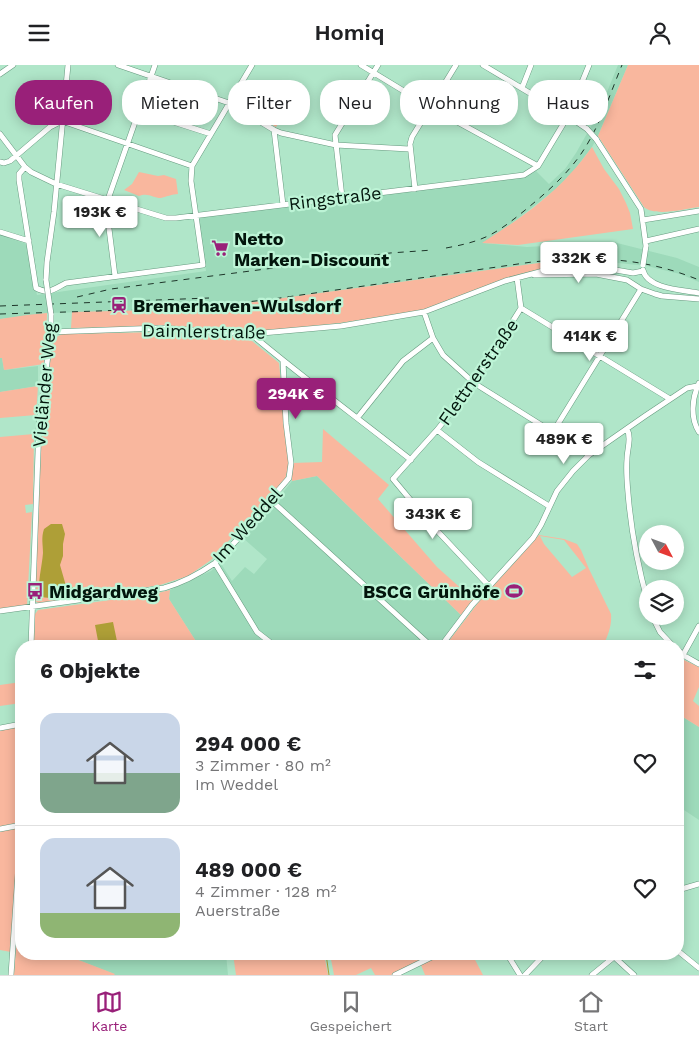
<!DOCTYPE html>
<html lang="de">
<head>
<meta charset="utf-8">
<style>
	body { margin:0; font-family:"Work Sans",sans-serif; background:#f6f6f6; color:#202124; height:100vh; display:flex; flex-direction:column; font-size:19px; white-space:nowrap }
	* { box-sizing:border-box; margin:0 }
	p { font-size:16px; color:#757577 }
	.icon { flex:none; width:28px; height:28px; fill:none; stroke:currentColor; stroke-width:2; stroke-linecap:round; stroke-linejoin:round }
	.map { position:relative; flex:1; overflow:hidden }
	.details { position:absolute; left:15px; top:575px; width:669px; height:320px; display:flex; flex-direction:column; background:#fff; border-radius:20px; box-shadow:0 2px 12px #0003 }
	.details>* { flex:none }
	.hud { position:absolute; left:15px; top:15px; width:670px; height:45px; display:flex; gap:10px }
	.needle { width:32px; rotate:131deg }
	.buttons { position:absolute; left:639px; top:460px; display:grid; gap:10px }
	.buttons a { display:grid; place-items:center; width:45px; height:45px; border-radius:50%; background:#fff; box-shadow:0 2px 12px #0003; font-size:25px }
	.price { position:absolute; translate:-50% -42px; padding:0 11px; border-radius:5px; background:#fff; color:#222; font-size:16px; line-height:32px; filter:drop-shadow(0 1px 2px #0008) }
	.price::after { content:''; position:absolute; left:50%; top:30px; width:15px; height:11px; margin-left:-8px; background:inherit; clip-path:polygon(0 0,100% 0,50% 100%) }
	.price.active { background:#992079; color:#fff }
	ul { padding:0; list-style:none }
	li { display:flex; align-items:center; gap:15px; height:125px; padding:0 25px }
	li+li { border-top:1px solid #e0e0e0 }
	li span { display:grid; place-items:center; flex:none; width:140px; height:100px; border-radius:15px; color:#555 }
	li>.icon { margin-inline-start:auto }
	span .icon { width:60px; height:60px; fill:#fffc; stroke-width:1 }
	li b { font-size:21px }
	h2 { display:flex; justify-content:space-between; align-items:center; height:60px; padding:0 25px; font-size:21px }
	.tag { padding:0 18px; border-radius:20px; background:#fff; box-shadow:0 2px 12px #0003; font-size:18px; line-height:45px }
	.tag.active { background:#992079; color:#fff }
	header { display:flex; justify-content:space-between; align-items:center; height:65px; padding:0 25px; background:#fff; font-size:22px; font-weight:600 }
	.dock { display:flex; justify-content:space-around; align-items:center; height:70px; border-top:1px solid #e0e0e0; background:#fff; font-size:14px; color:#757577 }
	.dock a { display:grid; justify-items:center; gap:2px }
	.dock .active { color:#992079 }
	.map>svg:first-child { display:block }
	.built { fill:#9ddaba }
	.green { fill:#f9b79e; fill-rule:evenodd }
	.water { fill:#ae9f37 }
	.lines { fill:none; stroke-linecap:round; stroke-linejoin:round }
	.stream { stroke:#ae9f37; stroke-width:1 }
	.minor-casing { stroke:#669a7f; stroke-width:6 }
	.minor { stroke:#fff; stroke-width:5 }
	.rail { stroke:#1d3529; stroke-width:1; stroke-dasharray:6 6; stroke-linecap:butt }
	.minor-bridge-casing { stroke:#669a7f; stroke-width:6; stroke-linecap:butt }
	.minor-bridge { stroke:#fff; stroke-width:5 }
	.labels { text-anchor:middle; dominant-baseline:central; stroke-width:4.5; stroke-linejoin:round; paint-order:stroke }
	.street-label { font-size:18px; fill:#02150c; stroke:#bdf4d6 }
	.poi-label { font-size:18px; font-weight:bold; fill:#02150c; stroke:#bdf4d6; text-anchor:start }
</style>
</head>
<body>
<header><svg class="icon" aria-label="menu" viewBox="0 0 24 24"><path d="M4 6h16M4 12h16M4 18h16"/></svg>Homiq<svg class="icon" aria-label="person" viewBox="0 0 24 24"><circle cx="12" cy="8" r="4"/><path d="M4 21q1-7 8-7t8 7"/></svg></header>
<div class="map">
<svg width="699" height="910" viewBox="0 0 699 910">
	<rect width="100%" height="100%" fill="#b0e6c9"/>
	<path class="built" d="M618,0H628L598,71L592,82L572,108L556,124L507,162L483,178L527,182L613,177L677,193L699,202V217L680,209L647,201L590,195L546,197L232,240L157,245L49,248L0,254V170L27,179L37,230L206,206L199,152L523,112L536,106L549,119L565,104L576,88L598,49Z
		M0,293H2L4,305L38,301V321L0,327Z
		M317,411L462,551L438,581H199L169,534L170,525L211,506L220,497L232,516L245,502L254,509L267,494L243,473L272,441L292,416Z
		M678,649L699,662V755L678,741Z
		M63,889H226L228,910H114V909Z"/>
	<path class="green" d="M628,0H699V142C684,144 655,152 644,142L598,71Z
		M272,27L290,38L276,62L257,51Z
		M592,82L604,104L619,124L626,138L630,148L633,164L518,180L482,178C513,158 545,137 570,109C578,101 585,91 592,82Z
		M139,107L158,111L164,110L176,114L178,129C173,129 165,132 161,133C153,133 148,127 139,131L124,125L132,119Z
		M546,197V203L520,209L424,245L340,258L255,267L158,261L71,263L72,247L157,245L232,240Z
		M47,248L46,277L44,299L4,305L2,293H0V254L27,250Z
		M162,267L247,272L279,298L289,399L285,415L211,495L188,511L160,520L40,539L35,536L42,363L53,274L62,269Z
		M38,321L36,350L0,353V327Z
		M323,364L389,420L378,434L437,502L474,535L462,551L317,411L292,416V398L322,397Z
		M34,369L33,439L25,440L26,448L32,447L27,541L0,545V372Z
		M539,470L564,474L577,479L581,485L589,504L611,549C612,561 608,570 603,581H445L478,538ZM540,471L564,475L586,503L572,512L544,479Z
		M170,525L169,534L199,581H34L35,549L38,545L154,529Z
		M678,589L684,595L699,602V622L693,636L699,641V662L678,649Z
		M21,617V638L0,641V620Z
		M21,662V733L11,887L0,885V664Z
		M17,871L21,872V889H63L115,909L114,910H14Z
		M233,889H324L328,910H236Z
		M330,889H433L391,910H375L371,903L356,910H334Z
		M443,889H472L483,910H425L421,900Z"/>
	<path class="water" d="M51,459H62L65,469L63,479V491L60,500L66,521L73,522L76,527L69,531L50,533L40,532C37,518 42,502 43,488C43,479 41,473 44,464Z
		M113,557L118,581H99L95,560Z"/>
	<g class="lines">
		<path class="stream" d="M326,889L329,910"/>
		<g class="minor-casing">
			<path id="minor" d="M118,0L229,38L274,65L281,68L336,80L409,84
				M361,0L430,42L538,101
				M483,0L568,51L587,64
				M0,9L13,0
				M522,23L531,0
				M139,46L211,69
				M62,56L192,101
				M274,65L283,140
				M0,69L25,102L31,107L56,119L156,150L166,153H176L524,110L538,101L568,51L589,0
				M596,74L641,144L646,181
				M0,97L4,98L10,96L50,62L62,56
				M25,102L19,109V115L36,223C49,230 54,224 66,218L203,200L191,116L192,101L252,0
				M415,124L410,79L412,72L456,0
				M342,132L335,70L378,0
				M643,155L699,146
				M0,167L29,176
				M646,176L699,164
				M643,205C647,224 683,225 699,228
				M534,210L596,209L627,215L641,224L655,229L662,231L699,234
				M115,211L106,140L155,0
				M46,215L47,197L54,147L68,0
				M521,243L670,334
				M424,247L433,273L443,290L474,318L589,390
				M51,267L161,263L251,269L341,261L424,247L505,216L547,205L580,202L610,204L633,208L643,206
				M251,269C303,313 358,353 411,395
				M699,318C692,333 690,353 699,367
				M358,352L403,296L433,273
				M627,364C632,373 627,384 627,394C626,405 627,417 628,428C631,466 638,502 648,538
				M437,365L478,397L549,441
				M553,367L641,224
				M273,437L431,581
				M215,498L257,567L275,581
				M490,522L428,456L393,414L437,365L474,318L521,243L517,213
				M0,546L164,523C182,518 199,509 215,498L273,437L276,428L289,413L291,398L286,358L283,296
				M652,551L660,567L673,581
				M31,581L39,360L51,267V249
				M441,581L472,540L533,473L541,460L557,426L573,406L589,390L645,351L687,323L697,321
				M678,585L683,590L699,599
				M683,590L699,561
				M0,663L21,659
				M0,764L21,760
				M678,825L699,819
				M678,886L699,903
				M507,889L520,910
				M611,889L634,910
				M11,910L21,765
				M395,910L438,889
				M525,910L545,889
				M592,910L614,892"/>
		</g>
		<use href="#minor" class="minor"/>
		<path class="rail" d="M446,183C462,180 476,177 490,170C503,163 513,155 524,146C546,128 567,110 583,86C600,60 610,29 622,0
			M77,232L111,224L390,188L433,185
			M0,241L209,233
			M0,249C91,246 182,245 273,234L532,197C592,191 643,192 699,215"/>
		<g class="minor-bridge-casing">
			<path id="minor-bridge" d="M587,64L596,74
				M643,200L646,181
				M46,215L51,249"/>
		</g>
		<use href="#minor-bridge" class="minor-bridge"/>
	</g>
	<defs>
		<g id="supermarket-bare" transform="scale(1.35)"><path d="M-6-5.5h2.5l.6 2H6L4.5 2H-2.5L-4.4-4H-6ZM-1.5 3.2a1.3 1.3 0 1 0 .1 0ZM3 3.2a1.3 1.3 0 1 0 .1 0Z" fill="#992079" stroke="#bdf4d6" stroke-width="2.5" paint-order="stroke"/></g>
		<g id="station-bare" transform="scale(1.35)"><path d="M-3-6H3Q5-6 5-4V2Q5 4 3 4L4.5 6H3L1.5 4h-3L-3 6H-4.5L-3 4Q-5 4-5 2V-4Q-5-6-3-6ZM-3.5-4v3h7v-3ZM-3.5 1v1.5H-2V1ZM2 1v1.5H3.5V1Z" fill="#992079" stroke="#bdf4d6" stroke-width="2.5" paint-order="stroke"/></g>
		<g id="bus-bare" transform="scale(1.35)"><path d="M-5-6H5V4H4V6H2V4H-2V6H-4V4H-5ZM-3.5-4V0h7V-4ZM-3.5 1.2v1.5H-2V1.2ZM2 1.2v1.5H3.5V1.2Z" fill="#992079" stroke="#bdf4d6" stroke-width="2.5" paint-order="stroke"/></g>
		<g id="stadium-bare" transform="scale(1.35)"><path d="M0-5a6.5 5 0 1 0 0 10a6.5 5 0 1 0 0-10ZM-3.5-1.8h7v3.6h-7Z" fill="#992079" stroke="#bdf4d6" stroke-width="2.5" paint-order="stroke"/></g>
	</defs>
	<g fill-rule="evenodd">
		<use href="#supermarket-bare" x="220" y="183"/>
		<use href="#station-bare" x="119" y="240"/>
		<use href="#bus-bare" x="35" y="526"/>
		<use href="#stadium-bare" x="514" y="526"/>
	</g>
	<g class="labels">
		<g class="street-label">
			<text transform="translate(335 133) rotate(-7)">Ringstraße</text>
			<text transform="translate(204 266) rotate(1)">Daimlerstraße</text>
			<text transform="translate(478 307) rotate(-55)">Flettnerstraße</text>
			<text transform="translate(44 320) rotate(-85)">Vieländer Weg</text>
			<text transform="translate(247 460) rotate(-48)">Im Weddel</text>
		</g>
		<g class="poi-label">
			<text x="234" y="173">Netto<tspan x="234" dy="21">Marken-Discount</tspan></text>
			<text x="133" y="240">Bremerhaven-Wulsdorf</text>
			<text x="49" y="526">Midgardweg</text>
			<text x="500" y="526" text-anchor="end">BSCG Grünhöfe</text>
		</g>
	</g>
</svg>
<div class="buttons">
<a><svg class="needle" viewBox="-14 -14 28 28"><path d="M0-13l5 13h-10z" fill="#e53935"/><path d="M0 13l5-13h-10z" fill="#757577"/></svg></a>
<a><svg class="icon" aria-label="layers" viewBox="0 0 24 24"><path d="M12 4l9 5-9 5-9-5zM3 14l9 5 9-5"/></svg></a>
</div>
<b class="price" style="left:100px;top:173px">193K €</b>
<b class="price" style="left:579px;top:219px">332K €</b>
<b class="price" style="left:590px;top:297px">414K €</b>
<b class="price active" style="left:296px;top:355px">294K €</b>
<b class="price" style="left:564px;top:400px">489K €</b>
<b class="price" style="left:433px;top:475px">343K €</b>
<div class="hud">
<a class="tag active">Kaufen</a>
<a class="tag">Mieten</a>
<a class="tag">Filter</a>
<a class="tag">Neu</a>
<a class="tag">Wohnung</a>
<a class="tag">Haus</a>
</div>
<section class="details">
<h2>6 Objekte<svg class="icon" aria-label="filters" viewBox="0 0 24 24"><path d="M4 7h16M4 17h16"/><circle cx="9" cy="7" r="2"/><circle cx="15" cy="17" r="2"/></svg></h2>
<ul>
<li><span style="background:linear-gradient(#c9d6e8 60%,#7fa58c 0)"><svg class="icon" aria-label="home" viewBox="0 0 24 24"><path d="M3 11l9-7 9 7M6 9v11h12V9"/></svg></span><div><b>294 000 €</b><p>3 Zimmer · 80 m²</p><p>Im Weddel</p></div><svg class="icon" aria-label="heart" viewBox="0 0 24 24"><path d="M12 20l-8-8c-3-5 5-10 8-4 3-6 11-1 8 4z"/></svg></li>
<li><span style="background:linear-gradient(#c9d6e8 75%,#8fb573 0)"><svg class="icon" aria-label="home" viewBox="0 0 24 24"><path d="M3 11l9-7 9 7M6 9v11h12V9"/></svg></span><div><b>489 000 €</b><p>4 Zimmer · 128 m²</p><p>Auerstraße</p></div><svg class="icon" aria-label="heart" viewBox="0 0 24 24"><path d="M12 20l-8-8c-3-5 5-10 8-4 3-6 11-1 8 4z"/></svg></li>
</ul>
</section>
</div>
<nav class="dock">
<a class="active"><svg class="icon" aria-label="map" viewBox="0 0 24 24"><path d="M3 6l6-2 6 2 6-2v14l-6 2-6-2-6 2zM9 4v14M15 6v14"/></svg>Karte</a>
<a><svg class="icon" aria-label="saved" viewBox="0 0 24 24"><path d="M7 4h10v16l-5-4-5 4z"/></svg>Gespeichert</a>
<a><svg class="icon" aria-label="home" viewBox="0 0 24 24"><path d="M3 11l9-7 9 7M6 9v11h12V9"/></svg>Start</a>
</nav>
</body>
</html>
